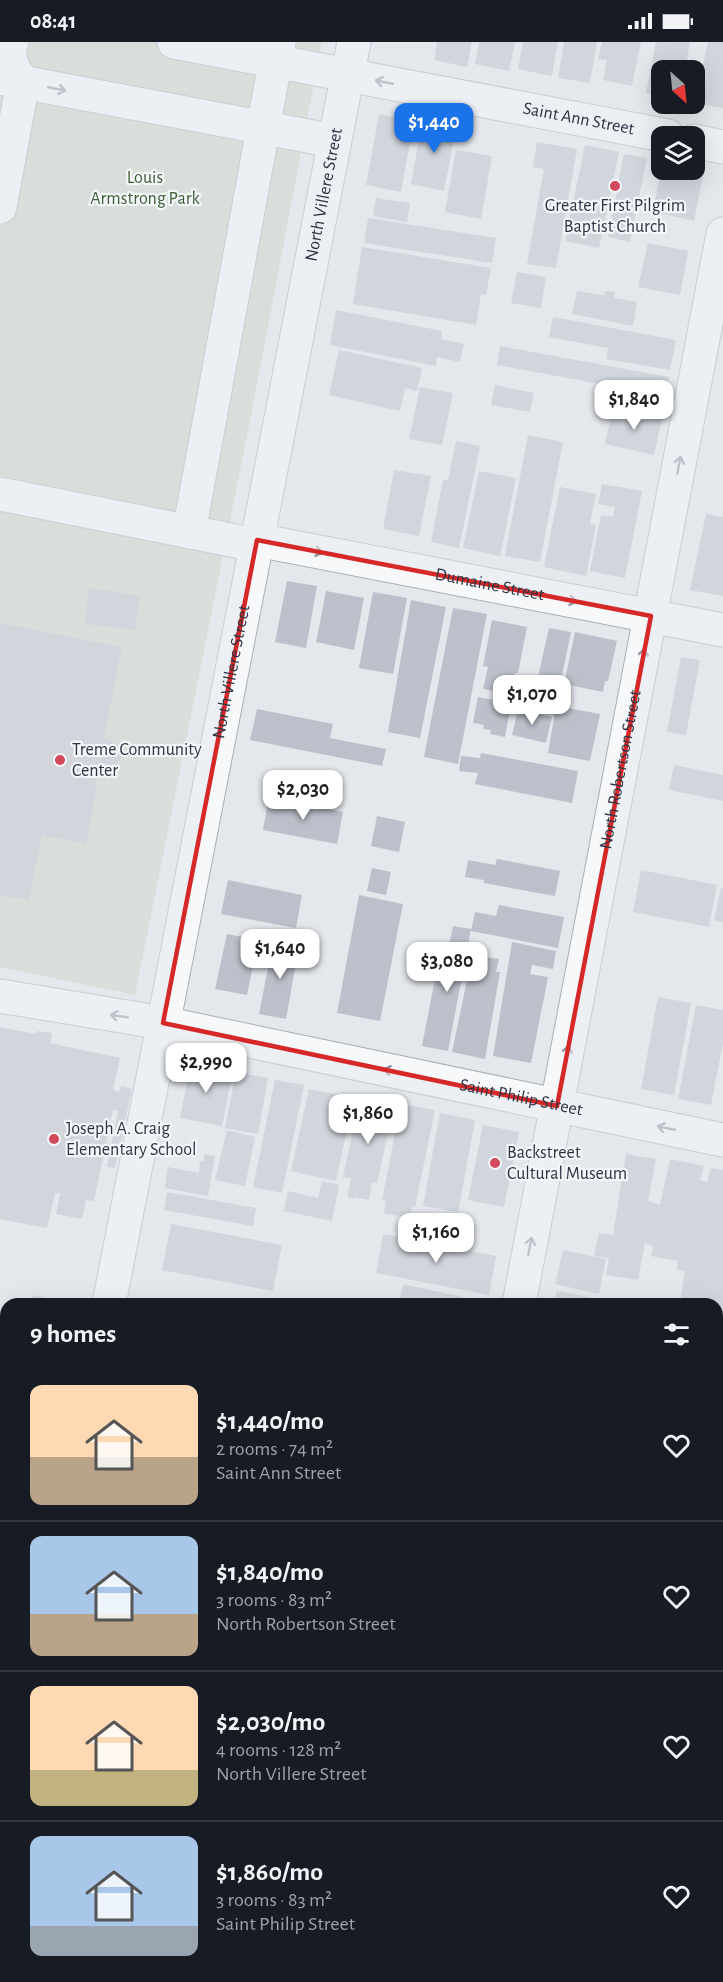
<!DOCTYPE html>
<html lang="en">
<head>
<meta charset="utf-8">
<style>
	body { margin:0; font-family:"Alegreya Sans",sans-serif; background:#242831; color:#f1f3f6; height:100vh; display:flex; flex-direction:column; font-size:22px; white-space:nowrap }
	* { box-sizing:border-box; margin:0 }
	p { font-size:20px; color:#9ea1a6 }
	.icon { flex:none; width:33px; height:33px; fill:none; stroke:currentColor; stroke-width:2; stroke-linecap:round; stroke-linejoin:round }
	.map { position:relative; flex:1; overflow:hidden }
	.drawer { position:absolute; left:0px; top:1256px; width:723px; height:686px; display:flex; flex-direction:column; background:#171b24; border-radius:18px 18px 0 0; box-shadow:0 6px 24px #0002 }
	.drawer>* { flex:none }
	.needle { width:39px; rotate:153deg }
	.tools { position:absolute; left:651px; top:18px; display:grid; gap:12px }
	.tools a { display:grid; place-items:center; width:54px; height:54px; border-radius:12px; background:#171b24; box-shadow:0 6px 24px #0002; font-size:30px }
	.price { position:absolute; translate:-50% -51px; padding:0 14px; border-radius:12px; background:#fff; color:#222; font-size:20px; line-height:39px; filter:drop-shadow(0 2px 3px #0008) }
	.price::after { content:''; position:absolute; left:50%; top:36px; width:18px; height:14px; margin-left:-9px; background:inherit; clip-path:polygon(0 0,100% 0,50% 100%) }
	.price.selected { background:#1a73e8; color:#fff }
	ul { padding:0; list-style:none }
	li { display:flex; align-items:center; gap:18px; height:150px; padding:0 30px }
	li+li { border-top:2px solid #363941 }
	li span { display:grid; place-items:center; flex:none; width:168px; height:120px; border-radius:12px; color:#555 }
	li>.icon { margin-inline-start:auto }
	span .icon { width:72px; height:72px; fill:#fffc; stroke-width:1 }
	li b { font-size:26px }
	h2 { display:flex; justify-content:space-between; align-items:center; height:72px; padding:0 30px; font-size:26px }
	.status { display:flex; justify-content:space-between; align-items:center; height:42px; padding:0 30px; background:#171b24; direction:ltr }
	.status svg { height:16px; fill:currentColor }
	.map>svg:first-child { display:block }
	.green { fill:#c9d6c5 }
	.building { fill:#bbc0ca }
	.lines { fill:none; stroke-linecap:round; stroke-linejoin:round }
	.minor-casing { stroke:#a9aeb7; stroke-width:35 }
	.highway-casing { stroke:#8b94a3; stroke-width:35 }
	.path { stroke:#c2c5cb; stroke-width:4; stroke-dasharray:4.5 4.5; stroke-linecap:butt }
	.minor { stroke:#f7f8fa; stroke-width:33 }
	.highway { stroke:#fff; stroke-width:33 }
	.oneway { stroke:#9196a0 }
	.marked { fill:none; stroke:#d62828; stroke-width:4.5; stroke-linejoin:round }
	.poi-dot { fill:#d1495b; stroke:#f4f6f9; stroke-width:2 }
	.labels { text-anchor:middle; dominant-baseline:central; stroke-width:4.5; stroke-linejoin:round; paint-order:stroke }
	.street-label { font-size:18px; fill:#2b3445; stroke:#f4f6f9 }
	.park-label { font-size:18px; fill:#3f6138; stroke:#f4f6f9 }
	.poi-label { font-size:18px; fill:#2b3445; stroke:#f4f6f9; text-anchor:start }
</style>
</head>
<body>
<div class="status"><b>08:41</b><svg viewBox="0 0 49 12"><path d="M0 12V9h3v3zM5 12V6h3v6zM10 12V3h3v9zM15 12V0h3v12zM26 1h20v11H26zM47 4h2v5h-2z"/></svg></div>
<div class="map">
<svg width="723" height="1940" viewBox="0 0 723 1940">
	<rect width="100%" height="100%" fill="#e4e7ec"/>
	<path class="green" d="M0,0H322L250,379L135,953L0,925Z"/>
	<path class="building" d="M437,0H472L467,25L434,18Z
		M479,0H515L509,29L475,22Z
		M523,0H558L552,34L518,27Z
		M564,0H597L590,41L558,36Z
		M602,0H641L632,44L603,38L607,18L598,17Z
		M656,0H690L685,28H662V54L646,51Z
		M708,0H723V66L695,61Z
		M379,72L414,79L401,150L366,143Z
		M423,75L457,81L444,149L411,142Z
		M537,100L577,107L556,226L527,222L544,127L533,125Z
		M585,103L619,110L599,206L565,199Z
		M456,108L492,114L481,177L445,170Z
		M624,112L647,116L630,200L608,195Z
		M694,127L704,129L694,179L653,170L661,128Z
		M376,156L410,161L407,180L373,174Z
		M368,176L496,196L492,221L364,201Z
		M648,201L688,209L680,253L638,245Z
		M362,205L491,226L486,253L481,252L476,283L353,262Z
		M517,230L546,235L541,266L511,261Z
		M577,249L604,253L605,249L615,250L614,256L637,260L633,284L572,272Z
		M336,268L442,289L441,297L464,302L460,320L437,315L436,324L330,303Z
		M553,275L676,298L670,328L606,317L608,306L549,295Z
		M500,304L669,335L663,363L599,351L600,342L497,323Z
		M339,308L422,326L417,349L405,346L400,369L329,353Z
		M495,343L534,351L530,370L491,363Z
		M420,345L453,351L442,403L409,397Z
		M613,365L662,376L654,413L605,402Z
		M528,393L563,400L540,520L505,514Z
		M456,399L480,404L459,506L431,500L443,438H448Z
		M394,428L431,434L419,494L383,487Z
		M479,429L516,436L500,514L463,506Z
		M602,442L642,449L625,536L590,529L601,473L613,475L615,465L598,462Z
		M560,445L596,452L590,482L596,483L586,534L544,525Z
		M706,472L723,475V554L690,548Z
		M287,539L317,544L306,606L275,600Z
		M89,546L140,554L135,588L85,582Z
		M326,549L364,556L354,608L316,600Z
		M373,550L407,556L393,632L359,626Z
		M411,558L446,565L420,696L388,690Z
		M453,566L487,572L458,722L424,715Z
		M492,578L527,585L518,631H515L510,652L483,647L488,625L483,624Z
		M0,581L122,605L104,696L118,702L122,715L113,726L106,728L98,727L95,744L97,745L86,802L42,793L29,858L0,853Z
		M549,586L571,590L557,658L534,653Z
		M575,590L617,599L608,639H605L603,650L564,642Z
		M681,615L700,618L686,693L667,690Z
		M495,652L504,654L503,662L511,663L505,695L490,692L491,688L483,687L484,683L473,681L478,655L494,658Z
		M556,664L600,672L590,719L548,711Z
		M257,667L333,682L330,696L386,707L382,724L250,698Z
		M518,667L552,675L546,701L512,693Z
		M481,711L578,729L572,761L475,742L478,731L459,729L461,714L480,716Z
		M674,723L723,733V759L669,748Z
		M269,755L343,770L337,802L263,788Z
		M377,774L405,780L399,810L371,804Z
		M497,817L560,829L555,854L484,841V838L465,835L468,818L495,823Z
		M372,826L391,830L386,853L367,849Z
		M641,828L717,843L709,885L633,870Z
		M228,838L302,853L296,886L221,872Z
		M721,846H723V880L714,878Z
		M359,853L403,862L380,979L337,971Z
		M499,863L564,875L558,906L471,889L475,870L496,874Z
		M453,884L471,887L448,1009L422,1004L435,937L442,938Z
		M227,892L258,898L247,953L215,947Z
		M280,895L300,899L286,977L259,972L270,915L276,916Z
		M512,900L556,909L553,927L532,923L530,932L548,935L531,1021L493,1014Z
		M477,914L499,917L496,930H500L485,1017L452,1010L470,924L474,925Z
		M658,955L691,961L674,1053L641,1047Z
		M696,963L723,968V1001L711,1063L678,1057Z
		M0,985L36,992L37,989L52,991L50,1001L120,1016L113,1048L120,1050L121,1044L132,1047L115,1126L107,1125L118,1069L113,1068L94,1159L86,1158L82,1177L56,1172L60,1151H55L47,1186L0,1177Z
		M191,1020L233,1028L222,1084L180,1076Z
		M236,1030L268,1036L258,1092L225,1086Z
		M275,1038L304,1043L282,1151L253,1145Z
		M309,1047L354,1056L336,1139L291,1129Z
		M361,1053L395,1060L377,1141L372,1140L369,1158L354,1155L353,1157L347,1155L351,1137L343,1135Z
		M401,1062L435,1068L415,1165L412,1164L410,1176L384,1171L386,1159L382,1158Z
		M440,1071L475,1078L458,1170L423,1164Z
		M483,1083L519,1090L504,1165L468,1158Z
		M227,1088L255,1095L245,1144L215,1138Z
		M205,1112L215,1114L208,1154L165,1146L168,1125L199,1131L200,1119L203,1120Z
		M626,1112L656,1117L648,1159L660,1163L670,1117L704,1124L700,1138L707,1140L711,1126L723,1128V1402L717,1401V1291L719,1280H717V1262H680L685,1229L677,1228L678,1219L651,1214L653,1204L645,1201L638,1238L606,1233L609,1216L594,1214L599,1191L613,1193Z
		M322,1139L339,1143L332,1179L284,1169L288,1149L318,1156Z
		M167,1150L256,1166L253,1184L164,1168Z
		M171,1182L282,1203L273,1249L162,1228Z
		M383,1192L496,1214L489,1253L376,1231Z
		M563,1208L606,1217L599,1252L555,1242Z
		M403,1242L489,1261L488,1262H399Z
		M557,1249L615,1260V1262H554Z
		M33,1253L66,1261V1262H31Z
		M0,1312L6,1314V1403L0,1402Z
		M4,1461L6,1462V1523L0,1522V1478Z
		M0,1570L6,1572V1592L0,1591Z
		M0,1605L6,1607V1628L0,1626Z
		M0,1673L6,1674L3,1707L0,1706Z
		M15,1935H47L44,1940H14Z
		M67,1935H102L98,1940H64Z
		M113,1935H149L146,1940H109Z
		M197,1935H228L225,1940H195Z
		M239,1935H271L270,1940H238Z
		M278,1935H312L311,1940H277Z
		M424,1935H515L514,1940H423Z
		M596,1935H619L620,1936L618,1940H593Z"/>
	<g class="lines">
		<g class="minor-casing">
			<g id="minor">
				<path id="s1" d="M174,0L668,94"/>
				<path d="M0,36L334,99"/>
				<path d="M694,99L723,105"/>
				<path d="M0,165L23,40C14,30 5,14 12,0"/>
				<path d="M0,452L256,503"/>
				<path d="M189,490L279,0"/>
				<path id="s2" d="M257,498L723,588"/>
				<path id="s3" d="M0,954L163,981L723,1098"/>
				<path id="s4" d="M109,1262L354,0"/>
				<path id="s5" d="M519,1262L723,192"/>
				<path d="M0,1436L6,1437"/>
				<path d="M0,1822L6,1791"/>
				<path d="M393,1940V1935"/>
			</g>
		</g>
		<g class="highway-casing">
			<path id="highway" d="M717,1724L723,1697
				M712,1935L713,1940"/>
		</g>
		<path class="path" d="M717,1542L723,1520
			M678,1935L679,1940"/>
		<use href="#minor" class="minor"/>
		<use href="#highway" class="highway"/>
	</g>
	<defs><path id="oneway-shaft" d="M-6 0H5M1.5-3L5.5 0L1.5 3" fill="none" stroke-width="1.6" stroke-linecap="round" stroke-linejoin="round" transform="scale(1.5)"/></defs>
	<g class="oneway">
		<use href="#oneway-shaft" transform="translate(384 40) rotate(-169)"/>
		<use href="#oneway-shaft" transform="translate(57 47) rotate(11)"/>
		<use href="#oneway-shaft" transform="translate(679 423) rotate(-79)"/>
		<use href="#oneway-shaft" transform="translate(314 509) rotate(11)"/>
		<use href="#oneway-shaft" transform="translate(568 558) rotate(11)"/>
		<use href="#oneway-shaft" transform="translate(643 615) rotate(-79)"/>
		<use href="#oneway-shaft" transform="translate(119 974) rotate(-171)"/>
		<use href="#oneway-shaft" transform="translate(567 1012) rotate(-79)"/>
		<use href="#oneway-shaft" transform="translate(392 1029) rotate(-168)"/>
		<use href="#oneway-shaft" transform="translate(666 1086) rotate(-169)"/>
		<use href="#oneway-shaft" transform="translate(530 1204) rotate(-79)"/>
	</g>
	<path d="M0 0H723V1940H0ZM257,498L651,574L557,1064L163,981Z" fill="#e4e7ec" fill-opacity=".55" fill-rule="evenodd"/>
	<path class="marked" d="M257,498L651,574L557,1064L163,981Z"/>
	<g class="poi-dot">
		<circle cx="615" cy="144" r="6"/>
		<circle cx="60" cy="718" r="6"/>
		<circle cx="54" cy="1097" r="6"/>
		<circle cx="495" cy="1121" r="6"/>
	</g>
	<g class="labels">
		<g class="street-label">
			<text stroke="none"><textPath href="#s1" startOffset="412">Saint Ann Street</textPath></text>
			<text stroke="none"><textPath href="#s4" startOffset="1130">North Villere Street</textPath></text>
			<text stroke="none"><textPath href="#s2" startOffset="237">Dumaine Street</textPath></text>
			<text stroke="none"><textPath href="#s4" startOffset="644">North Villere Street</textPath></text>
			<text stroke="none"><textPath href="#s5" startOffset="544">North Robertson Street</textPath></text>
			<text stroke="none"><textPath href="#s3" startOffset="531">Saint Philip Street</textPath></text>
		</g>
		<g class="park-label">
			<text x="145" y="136">Louis<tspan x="145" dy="21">Armstrong Park</tspan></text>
		</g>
		<g class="poi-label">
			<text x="615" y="164" text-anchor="middle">Greater First Pilgrim<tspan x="615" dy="21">Baptist Church</tspan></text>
			<text x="72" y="708">Treme Community<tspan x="72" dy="21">Center</tspan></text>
			<text x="66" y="1087">Joseph A. Craig<tspan x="66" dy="21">Elementary School</tspan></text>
			<text x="507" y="1111">Backstreet<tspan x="507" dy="21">Cultural Museum</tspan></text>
		</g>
	</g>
</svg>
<div class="tools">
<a><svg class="needle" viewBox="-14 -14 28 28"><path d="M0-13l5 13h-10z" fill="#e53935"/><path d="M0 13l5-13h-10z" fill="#9ea1a6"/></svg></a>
<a><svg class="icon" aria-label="layers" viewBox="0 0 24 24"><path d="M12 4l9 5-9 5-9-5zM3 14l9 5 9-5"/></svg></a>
</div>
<b class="price selected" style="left:434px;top:112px">$1,440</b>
<b class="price" style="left:634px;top:389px">$1,840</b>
<b class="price" style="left:532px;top:684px">$1,070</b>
<b class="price" style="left:303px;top:779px">$2,030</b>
<b class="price" style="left:280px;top:938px">$1,640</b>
<b class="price" style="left:447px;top:951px">$3,080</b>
<b class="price" style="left:206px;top:1052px">$2,990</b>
<b class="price" style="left:368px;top:1103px">$1,860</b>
<b class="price" style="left:436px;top:1222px">$1,160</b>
<section class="drawer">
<h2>9 homes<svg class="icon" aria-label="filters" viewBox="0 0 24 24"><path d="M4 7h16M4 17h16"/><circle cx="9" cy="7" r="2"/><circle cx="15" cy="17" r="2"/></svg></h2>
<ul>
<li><span style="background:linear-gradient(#ffd9b3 60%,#b9a48a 0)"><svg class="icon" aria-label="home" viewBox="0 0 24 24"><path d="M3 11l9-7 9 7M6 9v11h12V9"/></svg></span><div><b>$1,440/mo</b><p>2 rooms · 74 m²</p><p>Saint Ann Street</p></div><svg class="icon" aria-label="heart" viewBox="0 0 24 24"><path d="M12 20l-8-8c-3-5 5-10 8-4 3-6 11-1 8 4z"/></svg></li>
<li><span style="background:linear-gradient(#a9c7e8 65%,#b9a48a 0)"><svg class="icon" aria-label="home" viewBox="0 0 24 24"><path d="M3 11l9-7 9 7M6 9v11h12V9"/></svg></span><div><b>$1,840/mo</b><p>3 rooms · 83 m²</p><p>North Robertson Street</p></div><svg class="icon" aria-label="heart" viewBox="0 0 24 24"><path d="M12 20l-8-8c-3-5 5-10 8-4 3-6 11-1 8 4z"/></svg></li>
<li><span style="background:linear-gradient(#ffd9b3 70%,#c2b280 0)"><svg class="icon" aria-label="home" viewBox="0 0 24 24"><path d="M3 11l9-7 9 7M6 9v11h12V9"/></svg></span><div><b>$2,030/mo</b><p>4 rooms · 128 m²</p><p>North Villere Street</p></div><svg class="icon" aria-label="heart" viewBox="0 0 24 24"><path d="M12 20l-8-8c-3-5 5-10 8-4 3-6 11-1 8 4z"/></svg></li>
<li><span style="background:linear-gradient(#a9c7e8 75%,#9aa5b1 0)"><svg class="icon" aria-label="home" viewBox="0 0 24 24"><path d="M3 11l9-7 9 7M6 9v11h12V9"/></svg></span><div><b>$1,860/mo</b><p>3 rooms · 83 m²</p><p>Saint Philip Street</p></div><svg class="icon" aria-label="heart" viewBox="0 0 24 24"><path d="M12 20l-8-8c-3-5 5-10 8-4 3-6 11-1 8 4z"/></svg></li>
</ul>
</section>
</div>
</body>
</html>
